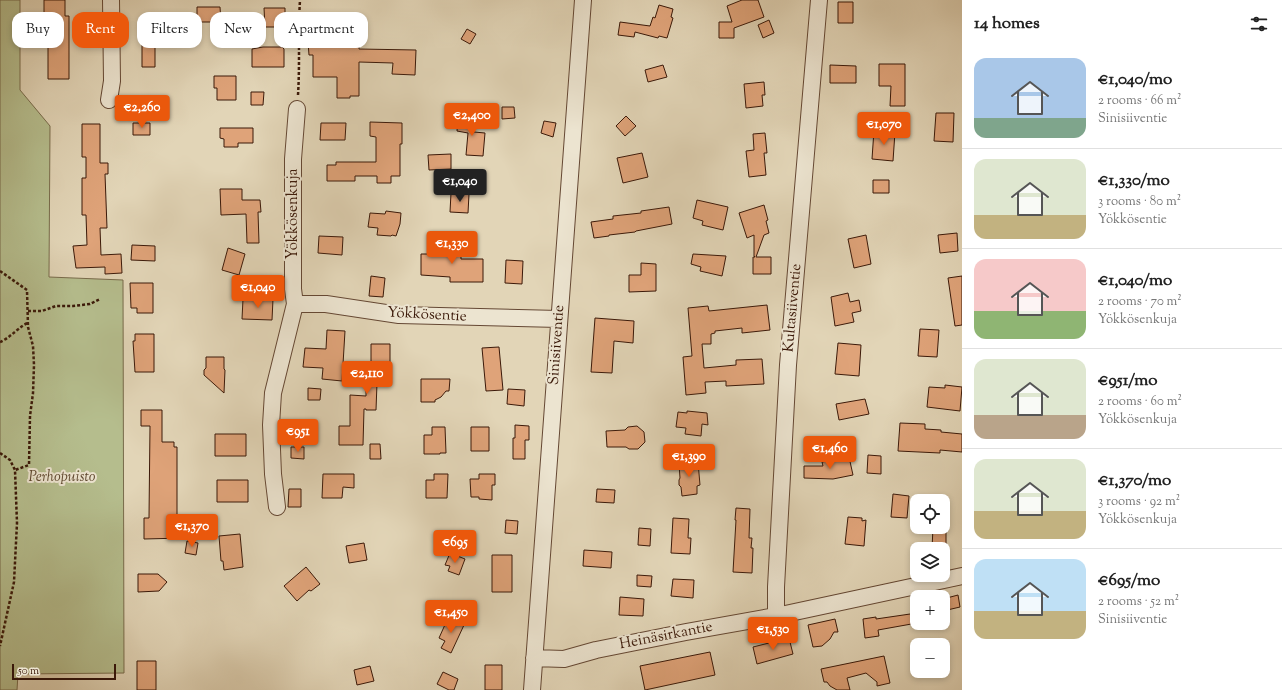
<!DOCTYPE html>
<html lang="en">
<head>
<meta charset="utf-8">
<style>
	body { margin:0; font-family:"Sorts Mill Goudy",serif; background:#f2f2f2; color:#222; height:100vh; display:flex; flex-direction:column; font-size:15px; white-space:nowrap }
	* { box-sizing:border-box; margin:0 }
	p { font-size:13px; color:#767676 }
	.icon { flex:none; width:22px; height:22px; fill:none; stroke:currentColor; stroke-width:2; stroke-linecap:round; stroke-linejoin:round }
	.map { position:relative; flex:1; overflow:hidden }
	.details { display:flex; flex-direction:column; background:#fff; width:320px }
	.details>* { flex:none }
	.top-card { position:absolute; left:12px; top:12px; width:380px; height:36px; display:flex; gap:8px }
	.buttons { position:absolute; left:910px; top:494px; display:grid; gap:8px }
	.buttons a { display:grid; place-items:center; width:40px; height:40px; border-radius:8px; background:#fff; box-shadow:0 2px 6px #0003; font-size:20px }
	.scale { position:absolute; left:12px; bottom:10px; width:104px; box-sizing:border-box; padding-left:4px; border:2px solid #3b1909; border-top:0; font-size:11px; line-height:14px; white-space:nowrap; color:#3b1909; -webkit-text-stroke:3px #ece4d0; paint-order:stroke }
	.price { position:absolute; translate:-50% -34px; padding:0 9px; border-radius:4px; background:#ea580c; color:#fff; font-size:13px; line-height:26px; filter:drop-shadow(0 1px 2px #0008) }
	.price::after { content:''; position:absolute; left:50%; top:24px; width:12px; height:9px; margin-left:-6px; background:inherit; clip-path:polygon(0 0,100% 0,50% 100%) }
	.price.on { background:#222; color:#fff }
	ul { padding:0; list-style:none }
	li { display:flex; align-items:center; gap:12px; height:100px; padding:0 12px }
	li+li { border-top:1px solid #e0e0e0 }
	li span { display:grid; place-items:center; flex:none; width:112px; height:80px; border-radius:12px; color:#555 }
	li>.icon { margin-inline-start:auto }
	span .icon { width:48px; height:48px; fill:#fffc; stroke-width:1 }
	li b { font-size:17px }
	h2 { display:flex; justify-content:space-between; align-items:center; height:48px; padding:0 12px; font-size:17px }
	.pill { padding:0 14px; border-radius:12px; background:#fff; box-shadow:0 2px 6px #0003; font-size:14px; line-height:36px }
	.pill.on { background:#ea580c; color:#fff }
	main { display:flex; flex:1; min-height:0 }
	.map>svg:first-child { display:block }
	.green { fill:#b5bd8d; stroke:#786b4b }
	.building { fill:#dfa379; stroke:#3b1909 }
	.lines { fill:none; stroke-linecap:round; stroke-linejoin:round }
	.street-casing { stroke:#654834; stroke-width:18 }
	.path { stroke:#3b1909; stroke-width:2.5; stroke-dasharray:3 2; stroke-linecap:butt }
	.street { stroke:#ece4d0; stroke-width:16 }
	.labels { text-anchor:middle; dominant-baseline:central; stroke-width:4; stroke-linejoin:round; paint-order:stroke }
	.street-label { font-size:15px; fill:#3b1909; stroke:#ece4d0 }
	.park-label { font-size:15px; font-style:italic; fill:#604a31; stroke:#ece4d0 }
</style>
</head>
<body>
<main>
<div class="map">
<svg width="962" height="690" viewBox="0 0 962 690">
	<rect width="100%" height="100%" fill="#e2d5b7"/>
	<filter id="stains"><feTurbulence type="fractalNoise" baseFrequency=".005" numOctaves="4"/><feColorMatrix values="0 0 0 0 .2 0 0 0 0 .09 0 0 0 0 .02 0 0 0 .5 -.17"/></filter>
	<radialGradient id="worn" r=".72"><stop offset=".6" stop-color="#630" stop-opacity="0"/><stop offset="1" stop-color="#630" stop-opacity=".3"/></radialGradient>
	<path class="green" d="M0,0H20V90L50,126L49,277L123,280L124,673L18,674L17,690H0Z"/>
	<path class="building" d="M44,0H65V16H69V79H48V17H44Z
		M742,0H758L764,17L734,28V38H719V22H732L727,6Z
		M838,2H853V23H838Z
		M659,5L673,9L671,17L673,18L667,38L659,36L658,38L635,32L634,37L618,35L620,22L650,26L653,17L655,18Z
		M197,7H220L221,22H197Z
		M264,8H285V27H265Z
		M769,20L774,33L763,38L758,25Z
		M348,22H359V49L416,50L415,75L392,74L393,63L359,62V96H350V98H337V77H313V55H309L308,42H337V25H348Z
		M467,29L476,34L470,44L461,39Z
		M142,37H155V67H142Z
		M263,47H282L284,49V67H252V49Z
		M879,64H905V106H890L891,86H879Z
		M663,65L667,77L648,82L645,70Z
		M830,65L856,66V83H830Z
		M214,76H236V100H217V88H214Z
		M764,82L765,95H762L763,106L746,108L744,84Z
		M251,92H264L263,105H251Z
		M502,107H514L515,118L502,119Z
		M936,113H954L953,142L934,141Z
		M626,116L636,126L625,136L616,126Z
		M458,117L476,119L474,132L485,133L483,156L466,155L468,133L457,131Z
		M544,121L556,123L553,137L541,133Z
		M370,122L402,123V144H400V176H391V183H377V176H355V181H327V165H336V162H376V137L370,136Z
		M133,123H150V135H133Z
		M321,123H346L345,140H320Z
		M82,124H100V163H108V174H105L107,228H100L101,255L121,254L122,273L105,274V267L76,268L73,246L87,245L86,215H82V178H86V157H82Z
		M220,128H253V143H238V147H224V139L220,138Z
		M874,130L895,132L893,161L872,159Z
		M765,133L767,153H764L766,175L749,177L746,151L754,150L753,134Z
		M642,153L648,177L623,183L617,158Z
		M451,154V169L429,170L428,155Z
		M873,180H889V193H873Z
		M220,189H242V200H260L261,212H258L259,243H247L246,214L221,215Z
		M451,193L469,194L468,213L450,212Z
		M697,200L728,207L723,230L702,225L703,221L693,218Z
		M764,205L768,220L766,221L769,233L764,235L756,257H771V274H753V257H755L754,256V235L747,238L739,213Z
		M669,207L672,224L636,231L635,232L609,235V236L594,238L591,222L613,219V216L641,213V211Z
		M386,211L401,213L400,224L396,236L392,235L391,236L377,235L378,228L368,227L370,213L385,214Z
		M957,233L958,251L940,253L938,235Z
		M866,235L871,264L854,268L848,239Z
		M319,236L343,237L342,255L318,253Z
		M442,243H461V259H483V282H450V277L421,275V254H442Z
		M132,245L155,246V261L131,260Z
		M228,248L245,254L239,275L222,270Z
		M693,254L726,256L722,276L700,271L701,267L691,264Z
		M506,260L523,261L522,284L505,283Z
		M641,263L656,264V291L629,292V275H641Z
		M371,276L385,278L383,297L369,296Z
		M962,276V325L955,326L948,278Z
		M130,283H153V313H137V308H131Z
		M848,293L850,302L859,300L861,311L852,313L854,322L835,326L831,297Z
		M243,299H273L272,320L242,319Z
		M767,305L770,330L742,333V328L715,331V333L711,334V344H702L704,368L736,365V360L762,359L764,384L726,386V381L705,382L706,393L686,395L683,357L692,356L688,308L708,306L709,311Z
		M595,318L634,321L633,343L614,341L612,373L591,372Z
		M920,329L939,330L937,357L918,356Z
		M327,330L345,331L342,381L322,379L323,368L303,367L305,348L326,349Z
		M135,334H154V372H135L133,341H135Z
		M838,343L861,345L859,376L835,374Z
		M371,344H390V384L377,383L376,410H366V409H364L363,445H339V426H350V395L366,396V365H371Z
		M499,347L503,390L486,391L482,348Z
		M206,357H224V369L225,370L224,393L204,375V370L206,368Z
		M421,379H450L449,391H446L441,397L435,400V402H421Z
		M945,385L962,387L960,411L927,407L929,387L945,388Z
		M308,388L321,389L320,400H308Z
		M508,389L525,390L524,406L507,404Z
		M865,399L869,414L839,420L836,404Z
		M141,410H162V442H174V447H177V518H184V538L144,539V518H149L150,426H141Z
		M687,411L707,413L708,425L702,424L701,436L685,434L686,428L676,427L678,412L687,413Z
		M900,423L925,424V429L941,430V432L962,434V452L940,450V453L898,451Z
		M515,425L529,426V440H525V459H513V438H515Z
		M637,426L644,432L645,442L638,449H629L626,447H607L606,431L625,430L628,427Z
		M432,427H445L446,453H440V454H424V435H432Z
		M471,427H489V451H471Z
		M215,434H246V456H215Z
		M370,444H380L381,459H370Z
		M291,447H304V459L291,458Z
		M868,455L881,456V474L867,473Z
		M849,457L853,475L833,479L804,478V466H823L822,462Z
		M698,462L700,485L697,486V494L682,496L681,487L679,485V480L680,478L679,464Z
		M323,474H354V488L343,487L342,498H322Z
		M434,474H448L447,498H426V480H434Z
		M479,474H495V485H492V500L479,499V497H471L470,479H479Z
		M217,480H248V502H217Z
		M289,489H301V507H288Z
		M597,489L615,490L614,503L596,502Z
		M893,494L909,496L907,518L891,517Z
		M736,508L750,509L749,538H752L751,548H753L752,573L733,572L736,520H735Z
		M848,517L862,518V521L866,520L864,546L845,544Z
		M673,518L689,519L688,538H691L690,554L671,553Z
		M506,520L518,521L517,534L505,533Z
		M933,527H946V549H932Z
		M639,528L651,529L650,546L638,545Z
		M240,534L243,567L224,570L223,561H221L219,536Z
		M187,541L198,543L196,555L185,553Z
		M364,543L367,560L349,563L346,546Z
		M584,550L612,552L611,568L583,566Z
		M450,553L465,559L459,575L448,571L450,566L445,565Z
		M492,555H512V592H492Z
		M306,567L320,584L311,591L309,590L297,601L284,586Z
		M138,574H158L167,582L159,591L138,592Z
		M637,575L652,576L651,587L637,586Z
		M673,579L694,580L693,598L671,596Z
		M958,595L960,607L943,611V599Z
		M620,597L644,599L643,616L619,615Z
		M917,613V623L878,630L879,636L865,638L863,619L876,617V619Z
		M448,618L464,625L451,653L441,648L445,641L439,638Z
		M835,619L838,632H834L830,639L822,646L813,647L808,625Z
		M789,638L793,654L757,664L753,647Z
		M710,652L715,675L645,690L640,666Z
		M884,656L890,683L877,686V682L866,673L847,678L850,690H837L830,686L827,682H824L821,669Z
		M137,661H156V690H137Z
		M485,665H502V690H485Z
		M370,666L374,681L357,685L354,670Z
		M443,672L458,679L454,690H449L437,684Z"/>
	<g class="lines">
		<g class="street-casing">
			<path id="street" d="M109,100L112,81L111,0
				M295,304H326L399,315L559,319
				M277,507L273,474L271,425L273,393L295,304L293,289V159L297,109
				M776,616V587L788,365L819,0
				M534,658L564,659L596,650L686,632L776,616L962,576
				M532,690L583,0"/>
		</g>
		<path class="path" d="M298,95C300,64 298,32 300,0
			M0,271L27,290L28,327L33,346L34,365L33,393L30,416L29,465L15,470
			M28,311H42L56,306H73L90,304L100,299
			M0,342C10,338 21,325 28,323
			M0,453L10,460L15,470L17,523L14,582L0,646"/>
		<use href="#street" class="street"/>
	</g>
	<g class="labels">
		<g class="street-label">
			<text transform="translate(293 214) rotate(-90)">Yökkösenkuja</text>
			<text transform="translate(793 308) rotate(-85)">Kultasiiventie</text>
			<text transform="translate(427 315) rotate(3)">Yökkösentie</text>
			<text transform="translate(557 345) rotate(-86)">Sinisiiventie</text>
			<text transform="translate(666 636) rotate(-11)">Heinäsirkantie</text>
		</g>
		<g class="park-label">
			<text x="62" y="477">Perhopuisto</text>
		</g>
	</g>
	<rect width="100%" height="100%" filter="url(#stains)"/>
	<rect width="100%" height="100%" fill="url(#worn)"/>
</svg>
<div class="buttons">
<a><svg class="icon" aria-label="locate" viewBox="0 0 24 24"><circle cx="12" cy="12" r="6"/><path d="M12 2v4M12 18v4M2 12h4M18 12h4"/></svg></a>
<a><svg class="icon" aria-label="layers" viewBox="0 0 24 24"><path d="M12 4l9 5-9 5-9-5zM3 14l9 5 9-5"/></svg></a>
<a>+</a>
<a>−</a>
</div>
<div class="scale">50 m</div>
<b class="price" style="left:142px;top:129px">€2,260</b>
<b class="price" style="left:472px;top:137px">€2,400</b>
<b class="price" style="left:884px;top:146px">€1,070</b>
<b class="price on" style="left:460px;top:203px">€1,040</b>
<b class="price" style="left:452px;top:265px">€1,330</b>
<b class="price" style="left:258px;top:309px">€1,040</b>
<b class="price" style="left:367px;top:395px">€2,110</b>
<b class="price" style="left:298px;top:453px">€951</b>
<b class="price" style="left:830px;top:470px">€1,460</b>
<b class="price" style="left:689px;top:478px">€1,390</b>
<b class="price" style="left:192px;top:548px">€1,370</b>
<b class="price" style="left:455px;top:564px">€695</b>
<b class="price" style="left:451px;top:634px">€1,450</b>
<b class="price" style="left:773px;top:651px">€1,530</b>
<div class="top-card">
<a class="pill">Buy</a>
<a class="pill on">Rent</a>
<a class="pill">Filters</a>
<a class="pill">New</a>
<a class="pill">Apartment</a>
</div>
</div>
<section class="details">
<h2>14 homes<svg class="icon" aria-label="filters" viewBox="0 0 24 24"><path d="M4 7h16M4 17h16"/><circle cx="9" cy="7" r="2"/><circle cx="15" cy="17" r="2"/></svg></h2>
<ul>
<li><span style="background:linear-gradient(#a9c7e8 75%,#7fa58c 0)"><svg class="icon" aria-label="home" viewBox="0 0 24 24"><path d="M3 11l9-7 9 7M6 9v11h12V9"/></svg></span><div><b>€1,040/mo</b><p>2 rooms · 66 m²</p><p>Sinisiiventie</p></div></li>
<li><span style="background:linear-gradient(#dfe7d0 70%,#c2b280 0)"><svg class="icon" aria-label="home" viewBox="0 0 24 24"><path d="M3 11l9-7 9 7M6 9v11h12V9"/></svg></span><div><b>€1,330/mo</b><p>3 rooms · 80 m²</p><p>Yökkösentie</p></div></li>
<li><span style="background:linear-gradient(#f6c9c9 65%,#8fb573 0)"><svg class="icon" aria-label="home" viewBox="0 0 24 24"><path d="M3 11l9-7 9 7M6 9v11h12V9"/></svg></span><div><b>€1,040/mo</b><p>2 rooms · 70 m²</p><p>Yökkösenkuja</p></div></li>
<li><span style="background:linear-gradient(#dfe7d0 70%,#b9a48a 0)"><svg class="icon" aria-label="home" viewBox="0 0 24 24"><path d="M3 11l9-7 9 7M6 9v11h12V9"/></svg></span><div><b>€951/mo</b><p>2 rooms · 60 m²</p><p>Yökkösenkuja</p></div></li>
<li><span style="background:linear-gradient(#dfe7d0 65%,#c2b280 0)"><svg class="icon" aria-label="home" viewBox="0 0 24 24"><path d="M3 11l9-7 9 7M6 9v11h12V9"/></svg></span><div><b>€1,370/mo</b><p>3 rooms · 92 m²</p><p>Yökkösenkuja</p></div></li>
<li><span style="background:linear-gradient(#bfe0f5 65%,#c2b280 0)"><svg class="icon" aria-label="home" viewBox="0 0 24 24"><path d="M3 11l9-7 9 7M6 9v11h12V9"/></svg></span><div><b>€695/mo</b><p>2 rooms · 52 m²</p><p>Sinisiiventie</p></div></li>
</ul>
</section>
</main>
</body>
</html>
